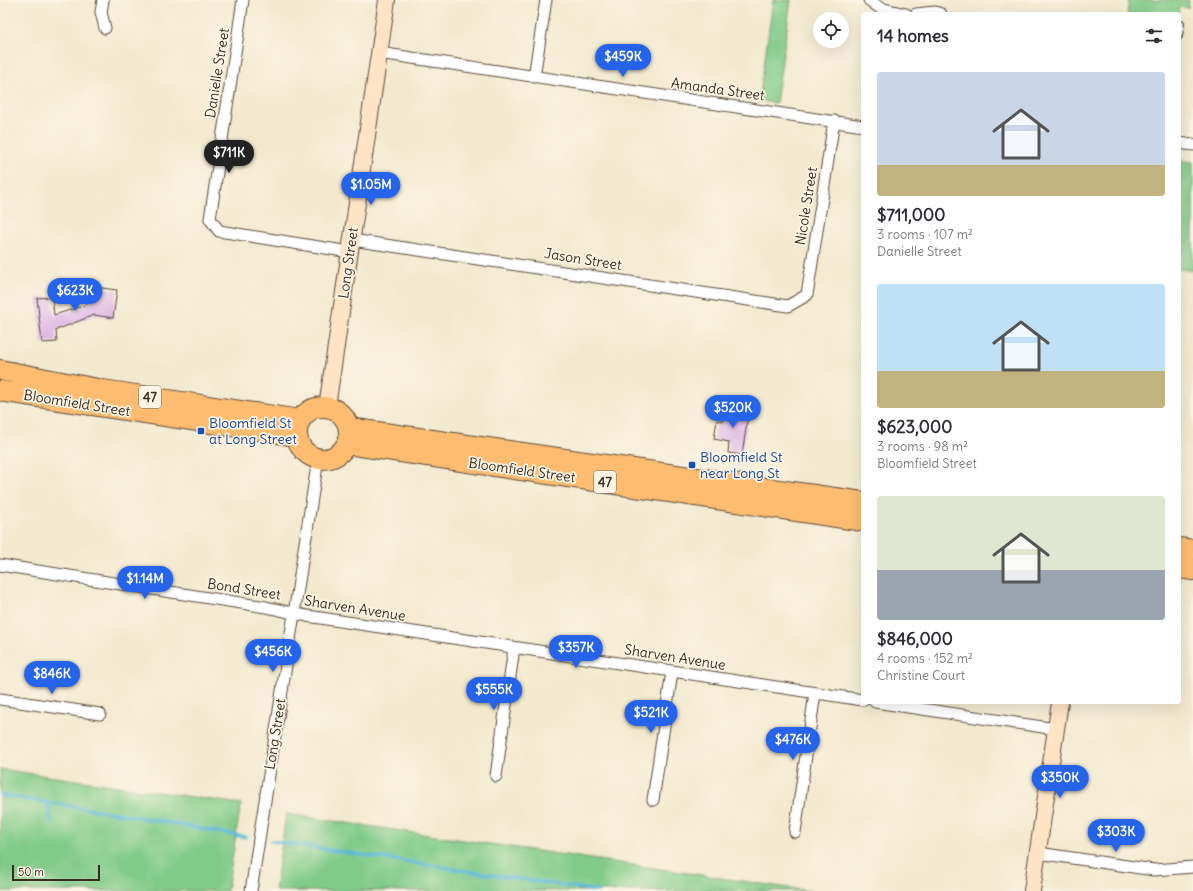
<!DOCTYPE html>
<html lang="en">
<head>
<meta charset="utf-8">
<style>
	body { margin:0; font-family:Delius,sans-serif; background:#f2f2f3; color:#2b2b33; height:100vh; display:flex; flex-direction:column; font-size:15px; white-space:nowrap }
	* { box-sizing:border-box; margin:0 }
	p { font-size:13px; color:#7c7c81 }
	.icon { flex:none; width:22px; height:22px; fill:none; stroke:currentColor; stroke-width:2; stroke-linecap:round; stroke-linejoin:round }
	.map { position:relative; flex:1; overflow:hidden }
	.details { position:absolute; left:861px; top:12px; width:320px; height:692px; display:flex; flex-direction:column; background:#fff; border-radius:4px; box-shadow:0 4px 16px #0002 }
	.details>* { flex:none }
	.tools { position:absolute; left:813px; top:12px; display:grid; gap:8px }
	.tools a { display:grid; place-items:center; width:36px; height:36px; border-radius:50%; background:#fff; box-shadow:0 4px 16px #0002; font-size:20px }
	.scale { position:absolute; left:12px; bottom:10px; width:88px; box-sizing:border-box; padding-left:4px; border:2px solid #3b2a1e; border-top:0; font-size:11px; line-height:14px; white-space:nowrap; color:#3b2a1e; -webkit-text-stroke:3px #fcf5e5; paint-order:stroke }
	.price { position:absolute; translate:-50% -34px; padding:0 9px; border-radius:14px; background:#2563eb; color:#fff; font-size:13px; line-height:26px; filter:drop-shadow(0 1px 2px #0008) }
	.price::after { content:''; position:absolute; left:50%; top:24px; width:12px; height:9px; margin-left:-6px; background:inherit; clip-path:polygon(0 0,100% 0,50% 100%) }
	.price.selected { background:#222; color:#fff }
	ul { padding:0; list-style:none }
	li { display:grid; align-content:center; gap:8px; height:212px; padding:0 16px }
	li span { display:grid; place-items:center; height:124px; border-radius:4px; color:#555 }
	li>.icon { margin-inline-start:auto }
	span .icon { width:72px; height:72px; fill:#fffc; stroke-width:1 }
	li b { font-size:17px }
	h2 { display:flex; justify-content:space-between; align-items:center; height:48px; padding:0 16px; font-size:17px }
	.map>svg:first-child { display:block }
	.green { fill:#80cb88; stroke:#5e7a53 }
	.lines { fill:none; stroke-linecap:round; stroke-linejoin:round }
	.stream { stroke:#59b8d7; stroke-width:3.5 }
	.building { fill:#dbb0e6 }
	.lane-casing { stroke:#564739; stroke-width:8 }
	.street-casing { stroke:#564739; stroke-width:13 }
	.secondary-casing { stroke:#564739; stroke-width:18 }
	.highway-casing { stroke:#564739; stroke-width:22 }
	.lane { stroke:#fff; stroke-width:5.5 }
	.street { stroke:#fff; stroke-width:11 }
	.secondary { stroke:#fee4c5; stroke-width:16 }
	.highway { stroke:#fdbc6f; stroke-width:20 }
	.transit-dot { fill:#1a4fb4; stroke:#fcf5e5; stroke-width:1.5 }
	.labels { text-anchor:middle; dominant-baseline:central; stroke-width:3.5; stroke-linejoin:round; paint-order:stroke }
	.shield { fill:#fcf5e5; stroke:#75675a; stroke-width:1 }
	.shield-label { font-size:13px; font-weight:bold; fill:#3b2a1e }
	.street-label { font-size:14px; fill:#3b2a1e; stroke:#fcf5e5 }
	.transit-label { font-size:14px; fill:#164399; stroke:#fcf5e5; text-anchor:start }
</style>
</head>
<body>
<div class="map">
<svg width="1193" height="891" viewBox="0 0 1193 891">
	<rect width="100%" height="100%" fill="#fcf5e5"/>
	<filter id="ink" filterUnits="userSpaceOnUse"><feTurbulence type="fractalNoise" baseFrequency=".025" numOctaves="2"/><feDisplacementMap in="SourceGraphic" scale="8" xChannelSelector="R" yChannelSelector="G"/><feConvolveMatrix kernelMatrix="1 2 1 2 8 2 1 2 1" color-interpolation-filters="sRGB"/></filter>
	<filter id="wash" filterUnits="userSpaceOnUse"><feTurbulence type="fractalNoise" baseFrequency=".012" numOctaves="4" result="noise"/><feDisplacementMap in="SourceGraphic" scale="16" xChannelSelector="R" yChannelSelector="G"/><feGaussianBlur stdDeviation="0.9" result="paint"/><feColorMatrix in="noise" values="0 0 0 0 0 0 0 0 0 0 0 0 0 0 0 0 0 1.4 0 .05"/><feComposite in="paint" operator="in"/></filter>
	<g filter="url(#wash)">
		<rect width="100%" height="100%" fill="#f2e9cf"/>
		<path class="green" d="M773,0H791L776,103L759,101Z
			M1129,0H1189L1188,8L1179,7L1178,14H1127Z
			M1179,160L1193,162V271L1179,269Z
			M0,769L241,804L227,891H0Z
			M286,814L810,891H275Z"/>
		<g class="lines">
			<path class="stream" d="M0,795L127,815L245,837
				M46,802L49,809L51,822
				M271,841L599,891"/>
		</g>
		<g id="blocks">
			<path class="building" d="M87,286L117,290L113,318L94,315L56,330L57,342L42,343L37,298L52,297L54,315L86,305Z
				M726,405L749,409L742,455L728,453L729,442L714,439L717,420L724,421Z"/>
		</g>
	</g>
	<g filter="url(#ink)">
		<use href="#blocks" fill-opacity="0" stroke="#564739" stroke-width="1"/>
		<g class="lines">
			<g class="lane-casing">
				<path id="lane" d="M1179,36L1181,24"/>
			</g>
			<g class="street-casing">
				<path id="street" d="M103,0L101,12L105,28
					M243,0L210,219L219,231L350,252
					M869,0L880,8L906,14
					M916,14L935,12L941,14
					M379,53L863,126
					M534,77L546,0
					M1179,143L1193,145
					M352,240L788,306L807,295L834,121
					M0,565L266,607L307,616L863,700
					M0,699L100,714
					M875,702L1056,729
					M496,776L514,648
					M653,800L672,672
					M795,832L815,693
					M1038,853L1154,870L1193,867
					M251,891L318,459"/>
			</g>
			<g class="secondary-casing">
				<path id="secondary" d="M327,407L387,0
					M1032,891L1060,702"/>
			</g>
			<g class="highway-casing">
				<path id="highway" d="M0,370L103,390L300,420
					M0,391L297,436
					M297 433a26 26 0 1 1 52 0a26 26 0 1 1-52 0Z
					M349,428L863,502
					M347,444L863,521
					M1179,548L1193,550
					M1179,568L1193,570"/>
			</g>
			<use href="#lane" class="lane"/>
			<use href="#street" class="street"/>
			<use href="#secondary" class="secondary"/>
			<use href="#highway" class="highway"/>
		</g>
	</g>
	<g class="transit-dot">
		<rect x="197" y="427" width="8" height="8" rx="2"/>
		<rect x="688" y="461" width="8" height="8" rx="2"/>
	</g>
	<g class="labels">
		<g class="shield">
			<rect x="139" y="386" width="22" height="22" rx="3"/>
			<rect x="594" y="471" width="22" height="22" rx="3"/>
		</g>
		<g class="shield-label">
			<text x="150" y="397">47</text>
			<text x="605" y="482">47</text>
		</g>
		<g class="street-label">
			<text transform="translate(217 73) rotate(-81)">Danielle Street</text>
			<text transform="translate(718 89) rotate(8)">Amanda Street</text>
			<text transform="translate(806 206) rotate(-81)">Nicole Street</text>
			<text transform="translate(583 259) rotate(9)">Jason Street</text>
			<text transform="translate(348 263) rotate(-82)">Long Street</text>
			<text transform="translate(77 403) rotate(9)">Bloomfield Street</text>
			<text transform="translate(522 470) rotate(8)">Bloomfield Street</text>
			<text transform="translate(244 589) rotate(9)">Bond Street</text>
			<text transform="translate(355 608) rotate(9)">Sharven Avenue</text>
			<text transform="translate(675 657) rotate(9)">Sharven Avenue</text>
			<text transform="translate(275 734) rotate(-81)">Long Street</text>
		</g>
		<g class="transit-label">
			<text x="209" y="423">Bloomfield St<tspan x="209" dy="16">at Long Street</tspan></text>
			<text x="700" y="457">Bloomfield St<tspan x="700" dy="16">near Long St</tspan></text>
		</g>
	</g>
</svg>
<div class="tools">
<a><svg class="icon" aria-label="locate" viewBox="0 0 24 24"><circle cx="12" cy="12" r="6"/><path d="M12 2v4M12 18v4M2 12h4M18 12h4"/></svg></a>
</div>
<div class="scale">50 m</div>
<b class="price" style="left:623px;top:78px">$459K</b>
<b class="price selected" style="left:229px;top:174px">$711K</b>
<b class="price" style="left:371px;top:206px">$1.05M</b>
<b class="price" style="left:75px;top:312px">$623K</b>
<b class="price" style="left:733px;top:429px">$520K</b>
<b class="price" style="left:145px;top:600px">$1.14M</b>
<b class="price" style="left:576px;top:669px">$357K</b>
<b class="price" style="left:273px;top:673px">$456K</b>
<b class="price" style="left:52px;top:695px">$846K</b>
<b class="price" style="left:494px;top:711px">$555K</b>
<b class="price" style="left:651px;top:734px">$521K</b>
<b class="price" style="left:793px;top:761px">$476K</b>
<b class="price" style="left:1060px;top:799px">$350K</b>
<b class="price" style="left:1116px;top:853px">$303K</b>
<section class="details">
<h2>14 homes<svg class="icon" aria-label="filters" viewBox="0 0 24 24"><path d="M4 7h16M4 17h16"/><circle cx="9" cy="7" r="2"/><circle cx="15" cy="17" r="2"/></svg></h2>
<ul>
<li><span style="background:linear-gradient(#c9d6e8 75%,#c2b280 0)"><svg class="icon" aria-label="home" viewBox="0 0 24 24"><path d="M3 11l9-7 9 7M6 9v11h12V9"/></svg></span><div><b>$711,000</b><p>3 rooms · 107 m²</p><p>Danielle Street</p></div></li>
<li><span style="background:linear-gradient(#bfe0f5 70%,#c2b280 0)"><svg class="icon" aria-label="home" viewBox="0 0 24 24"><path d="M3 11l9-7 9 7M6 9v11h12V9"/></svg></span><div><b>$623,000</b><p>3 rooms · 98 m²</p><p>Bloomfield Street</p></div></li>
<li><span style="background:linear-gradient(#dfe7d0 60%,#9aa5b1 0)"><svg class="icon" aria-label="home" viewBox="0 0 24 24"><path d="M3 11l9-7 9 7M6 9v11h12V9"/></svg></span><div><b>$846,000</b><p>4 rooms · 152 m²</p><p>Christine Court</p></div></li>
</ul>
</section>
</div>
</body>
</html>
